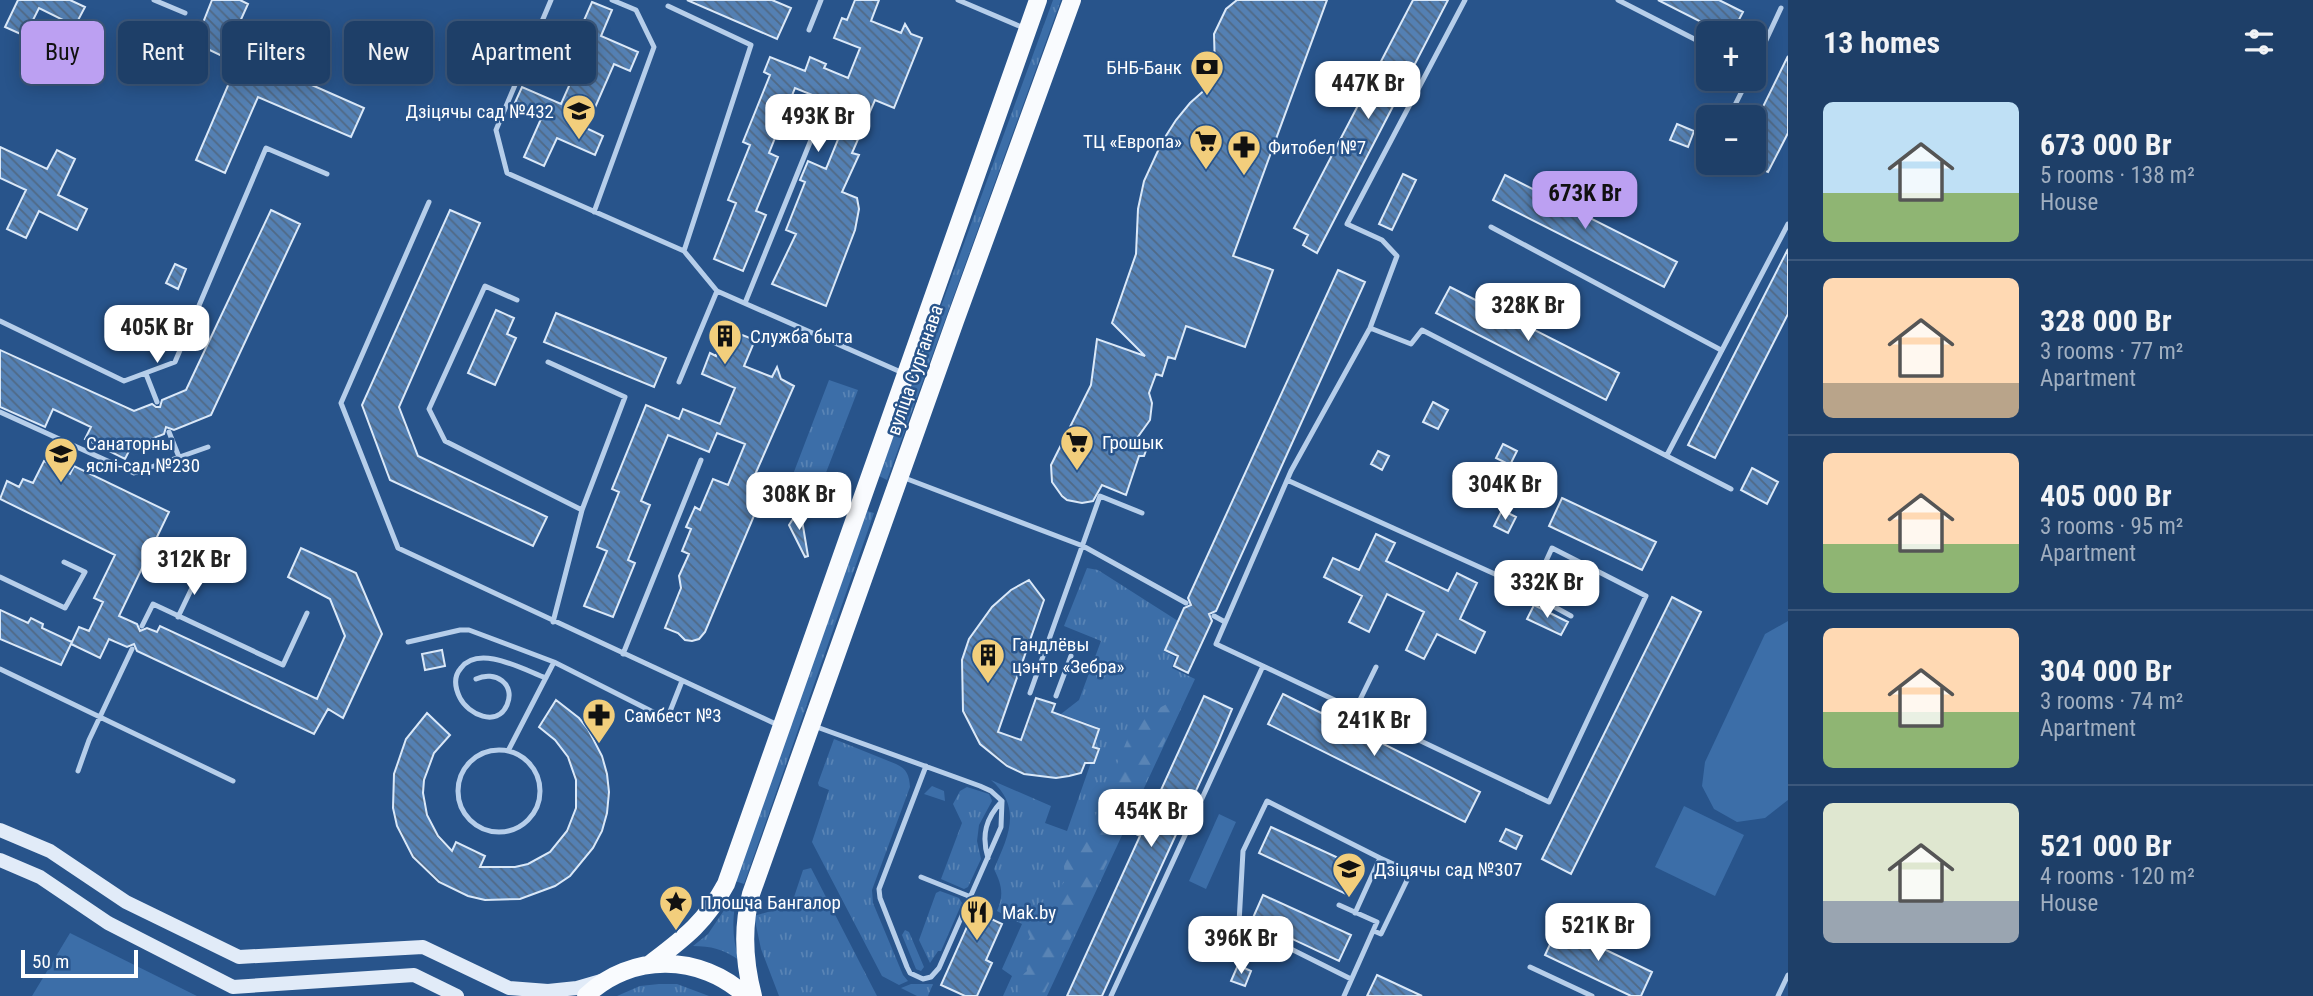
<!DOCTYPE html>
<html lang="en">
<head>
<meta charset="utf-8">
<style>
	body { margin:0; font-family:"Roboto Condensed",sans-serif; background:#2b4a71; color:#f1f3f6; height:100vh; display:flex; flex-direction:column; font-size:26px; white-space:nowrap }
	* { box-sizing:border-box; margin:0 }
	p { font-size:23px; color:#a1afc0 }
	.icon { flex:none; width:38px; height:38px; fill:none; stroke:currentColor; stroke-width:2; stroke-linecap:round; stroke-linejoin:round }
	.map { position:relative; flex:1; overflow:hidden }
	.side { display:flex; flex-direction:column; background:#1e3f68; width:525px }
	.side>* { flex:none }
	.banner { position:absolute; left:21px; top:21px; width:665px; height:63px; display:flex; gap:14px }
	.buttons { position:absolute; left:1696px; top:21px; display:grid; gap:14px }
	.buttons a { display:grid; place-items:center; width:70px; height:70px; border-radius:10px; background:#1e3f68; box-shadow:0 4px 18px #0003,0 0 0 2px #3c587c; font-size:35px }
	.scale { position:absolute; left:21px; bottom:18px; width:117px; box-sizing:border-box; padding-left:7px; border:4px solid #fff; border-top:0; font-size:19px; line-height:24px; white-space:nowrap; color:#fff; -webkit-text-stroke:5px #28548b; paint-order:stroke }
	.price { position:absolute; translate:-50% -60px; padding:0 16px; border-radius:14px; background:#fff; color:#222; font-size:23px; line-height:46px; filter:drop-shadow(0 2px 4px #0008) }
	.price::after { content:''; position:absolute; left:50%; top:42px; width:21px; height:16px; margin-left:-10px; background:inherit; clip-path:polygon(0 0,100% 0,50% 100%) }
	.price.selected { background:#bca0f2; color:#111 }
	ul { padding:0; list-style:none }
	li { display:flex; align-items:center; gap:21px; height:175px; padding:0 35px }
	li+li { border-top:2px solid #3c587c }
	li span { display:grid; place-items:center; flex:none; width:196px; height:140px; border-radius:10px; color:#555 }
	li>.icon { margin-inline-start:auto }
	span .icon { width:84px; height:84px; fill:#fffc; stroke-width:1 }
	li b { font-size:30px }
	h2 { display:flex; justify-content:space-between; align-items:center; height:84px; padding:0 35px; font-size:30px }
	.pill { padding:0 24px; border-radius:10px; background:#1e3f68; box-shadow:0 4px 18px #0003,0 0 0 2px #3c587c; font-size:24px; line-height:63px }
	.pill.selected { background:#bca0f2; color:#111 }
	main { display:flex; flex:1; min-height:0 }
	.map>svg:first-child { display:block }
	.grass { fill:url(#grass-tufts) }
	.forest { fill:url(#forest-firs) }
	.park { fill:#3c6ea8 }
	.building { fill:url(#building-back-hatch); stroke:#dae8f8; stroke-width:2 }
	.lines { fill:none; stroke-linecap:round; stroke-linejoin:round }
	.service { stroke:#b6ceea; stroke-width:5 }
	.secondary { stroke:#e1ebf8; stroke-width:14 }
	.primary { stroke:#f9fbfe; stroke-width:18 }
	.labels { text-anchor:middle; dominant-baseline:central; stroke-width:5; stroke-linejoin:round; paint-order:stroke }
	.poi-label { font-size:19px; fill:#fff; stroke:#28548b; text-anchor:start }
	.street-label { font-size:19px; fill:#fff; stroke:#28548b }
</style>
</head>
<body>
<main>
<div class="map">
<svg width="1788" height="996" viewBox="0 0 1788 996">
	<defs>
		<pattern id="grass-tufts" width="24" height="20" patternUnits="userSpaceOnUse" patternTransform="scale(1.75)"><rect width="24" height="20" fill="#3c6ea8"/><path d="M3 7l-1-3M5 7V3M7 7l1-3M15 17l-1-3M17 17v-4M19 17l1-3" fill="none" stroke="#5984b5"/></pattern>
		<pattern id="forest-firs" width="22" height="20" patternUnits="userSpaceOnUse" patternTransform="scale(1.75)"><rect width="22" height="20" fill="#3c6ea8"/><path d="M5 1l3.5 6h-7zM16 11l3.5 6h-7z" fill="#5984b5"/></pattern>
		<pattern id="building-back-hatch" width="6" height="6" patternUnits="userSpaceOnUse" patternTransform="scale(1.75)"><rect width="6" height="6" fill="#5480b3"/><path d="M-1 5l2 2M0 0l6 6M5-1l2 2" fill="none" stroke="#506985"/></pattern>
	</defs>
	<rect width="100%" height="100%" fill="#28548b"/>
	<path class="grass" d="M1053,0H1061L887,480L879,476Z
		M829,380L858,390L815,501L799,495L792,477Z
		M867,511L874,513L744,884L735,881Z
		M1087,568L1098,570L1178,621L1164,651L1175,657L1172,668L1195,679L1047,996H1003L1012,976L1002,969L1022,924L997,911C1004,895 1002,885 994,869C1008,837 1023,808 991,780L1051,806L1045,823L1067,831L1096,748L1091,745L1097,727L1061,714L1079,700L1101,641L1064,626Z
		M834,739L896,764C907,769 909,775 910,787L872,890L873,903L903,975L908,981L899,985L882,976L812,842L829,790L819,786L818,783Z
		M932,786L944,791L945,801L924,794Z
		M967,787L989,794L992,801L979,825L977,841L981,859L968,887L964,889L941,879L962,823L953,804L960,791Z
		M811,868L877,996H779L761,949L754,916L781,908L794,897L803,870Z
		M940,891L959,898L962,903L941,951H938L930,963L919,940L936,893Z
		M729,903L735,905C732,925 733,941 739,960C723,949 711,946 693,946L708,934Z
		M905,930L909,932L924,967L921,971L916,969L902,935Z
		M659,984H677L709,996H617L640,986Z
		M911,984H933L928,996H917L901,988Z"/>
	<path class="forest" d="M1178,698L1182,706L1043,996H1023L1018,990L1019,978L1027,971L1023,949L1030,937L1027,930L1031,924L1040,920L1039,911L1044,900L1057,891L1065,881L1064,866L1068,855L1087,836L1135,721Z"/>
	<path class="park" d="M1788,621V800L1765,818L1737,822L1714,809L1702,786L1705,762L1765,634Z
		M1684,806L1744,835L1715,896L1655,867Z
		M1219,814L1236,822L1206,889L1189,881Z
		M70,933L197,996H32Z"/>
	<path class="building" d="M18,0H70L85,7L75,26L39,8L25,36L5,27Z
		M212,0H240L248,4L224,57L195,43Z
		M687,0H772L791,8L777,39Z
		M855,0H879L871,21L901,33L905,24L911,34L922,38L894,108L875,100L852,153L859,155L842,192L857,198L859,209L855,230L826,306L772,284L796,234L786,230L805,182L800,180L808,161L826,169L850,110L795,88L769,153L778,157L756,211L766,215L743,271L714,259L736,203L728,200L750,145L743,142L770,75L764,72L770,57L805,71L810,57L826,64L824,68L848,78L860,48L834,38L842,18L847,20Z
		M1237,0H1327L1233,256L1273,270L1245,347L1186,326L1175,359L1168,357L1162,376L1156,374L1149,393L1152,403L1150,420L1135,441L1148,445L1144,456H1139L1126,495L1102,485L1093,501L1082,503L1067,500L1062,496L1052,482L1051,465L1091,385L1097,339L1145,356L1112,323L1136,254L1138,209L1144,181L1162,142L1176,120L1190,103L1208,87L1215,69L1214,34L1226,9Z
		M1413,0H1448L1317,253L1303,245L1308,235L1294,228Z
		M1658,0H1719L1743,12L1732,33H1723Z
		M592,2L612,10L601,36L638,52L630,71L614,64L586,128L603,136L595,155L557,138L544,166L524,157L541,119L513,107L522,87L561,104L578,66L539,48L548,29L575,41Z
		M1788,56V133L1768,172L1754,166V125Z
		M271,67L364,108L351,137L258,97L225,173L196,160L235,69L264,82Z
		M1677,124L1694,131L1688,147L1670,140Z
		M0,147L47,169L57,150L75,159L58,195L87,209L77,230L39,211L26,238L7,229L26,190L0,178Z
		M1403,174L1416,180L1392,230L1379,224Z
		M1505,175L1677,262L1664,287L1493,200Z
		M271,210L300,224L211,415L174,430L166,427L164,434L131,447L125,459L85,439L91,427L53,409L45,427L0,407V350L134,411L152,404L156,407H160L162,400L186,390Z
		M450,210L480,223L399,407L418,456L547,517L533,546L390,480L362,405Z
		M1788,249V314L1715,458L1688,445Z
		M175,264L186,269L178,289L166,283Z
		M1338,270L1365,282L1216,611L1209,614L1212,621L1188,673L1174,666L1178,656L1165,650L1184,608L1191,605L1188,598Z
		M1450,287L1619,373L1606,400L1436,313Z
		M496,310L514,318L507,334L516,338L495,385L468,373Z
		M556,313L666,358L654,387L544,342Z
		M727,329L755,340L744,366L772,377L777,367L781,379L794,386L750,486L764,492L705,632L699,639L692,641L685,640L678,633L665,628L681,588L679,576L689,554L682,551L691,529L686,527L695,507L700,510L713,479L728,485L745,444L717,433L709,452L668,435L641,501L650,505L628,560L635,563L613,617L584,606L607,551L597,547L619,492L612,489L646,405L679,419L683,409L720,424L735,388L702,374L710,353L716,356Z
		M1433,402L1448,410L1438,429L1423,422Z
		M1503,444L1517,451L1510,465L1496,458Z
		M1378,451L1389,456L1382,470L1371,464Z
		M44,461L70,474L74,466L169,512L119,616L137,624L140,631L147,628L157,632L160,626L317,699L345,636L330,599L288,577L301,548L356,573L382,634L343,718L328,709L314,734L137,651L134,644L127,647L109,639L100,658L71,644L79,627L89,631L103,602L94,598L115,555L0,499L7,481L19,487L23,479L33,483Z
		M1752,468L1778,482L1767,504L1741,490Z
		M1562,498L1656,542L1642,570L1549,526Z
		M800,508L808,556L805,557L789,525Z
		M1502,510L1516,517L1508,533L1494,526Z
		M1376,534L1395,543L1386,561L1448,591L1457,573L1477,583L1460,619L1485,632L1475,653L1437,634L1424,659L1406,650L1424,612L1387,594L1369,632L1349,622L1362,596L1324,577L1333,558L1359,570Z
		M208,542L227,552L222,563L202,555Z
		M1029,580L1044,600L998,732L1021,740L1036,698L1055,704L1052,712L1099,729L1093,747L1099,749L1094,763H1085L1081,773L1069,776L1056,778L1024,774L1007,766L980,744L963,711L962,660L969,639L992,607L1011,590Z
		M1672,597L1701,612L1571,874L1542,859Z
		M1534,605L1568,622L1561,635L1527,619Z
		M0,610L28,623L31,618L43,624L42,628L72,642L61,665L0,639Z
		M442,650L445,666L425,670L422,654Z
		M1283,694L1480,792L1465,822L1268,724Z
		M1204,696L1232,709L1217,745L1102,996H1067L1140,836L1136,834L1141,823L1145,825Z
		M556,700L579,718L588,729L602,756L607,774L609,792L607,813L602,831L593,848L570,876L555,886L520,899L485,900L468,896L439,882L413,857L397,826L393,808L394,774L406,739L427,713L450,735L434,753L424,780L423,793L427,815L438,836L452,851L456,842L485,856L480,867H515L528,864L550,852L567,831L576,808V780L568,757L555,740L539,727Z
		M1271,827L1358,867L1346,894L1259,853Z
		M1506,829L1522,836L1516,849L1500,841Z
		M1263,895L1351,935L1339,961L1252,920Z
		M974,911L1002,924L986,960L992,963L977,996H965L941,985Z
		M1558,927L1652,972L1641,996H1631L1545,955Z
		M1238,965L1251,971L1245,986L1231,981Z
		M1377,975L1422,996H1367Z"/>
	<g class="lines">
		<path class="service" d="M154,0L185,13
			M551,0L496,130L507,173L684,251L717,291L903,373
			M958,0L1024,28
			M1618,0L1708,46
			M668,6L751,45L684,251
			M809,30L821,0
			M1754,66L1781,8
			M1729,117L1748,79
			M429,202L341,403L398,548L780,726
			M594,212L654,47L636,10L612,0
			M1491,227L1721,350
			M517,300L485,286L429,409L445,441L582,510L553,622
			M745,303L815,130
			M0,321L124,381L175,362L266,148L327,174
			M1370,328L1411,344L1422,330L1731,489
			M548,362L625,397L582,510
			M146,374L157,402
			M679,382L717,291
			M0,412L134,473L208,447
			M169,432L179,457
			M1667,455L1788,224
			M902,477L1083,546L1186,603
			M1287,480L1497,575
			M0,577L65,608L85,572L64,562
			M1214,616L1225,622
			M178,617L202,567
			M142,626L153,604L283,665L307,613
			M408,642L460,630H469L554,662L667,719L682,681
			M623,654L701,460
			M1263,666L1549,802L1646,596L1552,548L1531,594L1571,616
			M0,669L233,781
			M476,679C495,670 516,684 507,705C497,728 468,714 460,698C455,688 453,677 461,668C479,644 524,670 546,678
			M1030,693L1100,496L1142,513
			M1056,696L1071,656
			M1355,710L1376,667
			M814,726L980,786L991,791L1002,801L1001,827L939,968L931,977L923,979L910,973L907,967L880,898L879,889L926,766
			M458 791a41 41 0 1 1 82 0a41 41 0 1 1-82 0Z
			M508,751L554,662
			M78,771L89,740L132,649
			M988,858C981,835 986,818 1002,801
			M921,877L971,897
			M1339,905L1377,922L1344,996
			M1374,931L1381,934L1411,872L1380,858
			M1530,967L1592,996
			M1351,979L1239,923L1243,851L1267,801L1380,858L1355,913
			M1111,996L1263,666L1216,644L1291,471L1370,328L1397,256L1382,240L1347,224L1465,0
			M1778,996L1788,975"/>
		<path class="secondary" d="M0,830L50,851L126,902L239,957L423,947L509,988L548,991L577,988L601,981
			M0,860L40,877L108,923L233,987L414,975L457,996"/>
		<path class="primary" d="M650,964C684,938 705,923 726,884L1038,0
			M586,996C631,952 701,954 746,996
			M753,996C744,962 742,928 751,894L955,321L1072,0"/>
	</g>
	<defs>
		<g id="bank-pin" transform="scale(1.75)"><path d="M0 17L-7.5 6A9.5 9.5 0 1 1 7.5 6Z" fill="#f2ce7c" stroke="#28548b"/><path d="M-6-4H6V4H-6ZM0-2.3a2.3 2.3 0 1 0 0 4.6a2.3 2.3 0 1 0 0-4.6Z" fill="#111"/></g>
		<g id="school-pin" transform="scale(1.75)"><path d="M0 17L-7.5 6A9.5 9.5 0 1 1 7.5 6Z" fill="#f2ce7c" stroke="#28548b"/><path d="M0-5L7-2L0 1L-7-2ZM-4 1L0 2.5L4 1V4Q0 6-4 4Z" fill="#111"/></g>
		<g id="supermarket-pin" transform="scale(1.75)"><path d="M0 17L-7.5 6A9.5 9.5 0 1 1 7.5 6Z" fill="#f2ce7c" stroke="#28548b"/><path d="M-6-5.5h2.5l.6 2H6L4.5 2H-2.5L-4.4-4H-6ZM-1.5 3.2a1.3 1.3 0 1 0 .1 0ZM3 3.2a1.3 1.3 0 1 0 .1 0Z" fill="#111"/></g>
		<g id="pharmacy-pin" transform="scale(1.75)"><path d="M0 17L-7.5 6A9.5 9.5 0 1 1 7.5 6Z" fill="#f2ce7c" stroke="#28548b"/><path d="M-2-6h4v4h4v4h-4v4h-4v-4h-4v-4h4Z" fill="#111"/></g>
		<g id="building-pin" transform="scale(1.75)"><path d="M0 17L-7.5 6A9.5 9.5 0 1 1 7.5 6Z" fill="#f2ce7c" stroke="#28548b"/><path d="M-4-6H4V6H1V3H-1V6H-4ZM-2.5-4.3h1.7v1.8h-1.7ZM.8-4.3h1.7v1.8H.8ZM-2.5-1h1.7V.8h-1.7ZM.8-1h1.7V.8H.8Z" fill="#111"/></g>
		<g id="sight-pin" transform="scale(1.75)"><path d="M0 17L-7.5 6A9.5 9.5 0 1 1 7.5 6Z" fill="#f2ce7c" stroke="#28548b"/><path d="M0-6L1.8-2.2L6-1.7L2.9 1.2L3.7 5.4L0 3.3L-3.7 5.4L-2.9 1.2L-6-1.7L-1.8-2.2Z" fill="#111"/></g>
		<g id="restaurant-pin" transform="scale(1.75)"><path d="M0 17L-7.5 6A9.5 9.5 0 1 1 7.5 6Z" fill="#f2ce7c" stroke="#28548b"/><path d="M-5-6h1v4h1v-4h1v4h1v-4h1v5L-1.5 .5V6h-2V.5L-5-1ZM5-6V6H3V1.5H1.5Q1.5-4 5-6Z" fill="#111"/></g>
	</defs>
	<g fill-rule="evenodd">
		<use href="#bank-pin" x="1207" y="67"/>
		<use href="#school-pin" x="579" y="111"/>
		<use href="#supermarket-pin" x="1206" y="141"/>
		<use href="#pharmacy-pin" x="1244" y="147"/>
		<use href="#building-pin" x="725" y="336"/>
		<use href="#supermarket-pin" x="1077" y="442"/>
		<use href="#school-pin" x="61" y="454"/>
		<use href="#building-pin" x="988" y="655"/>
		<use href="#pharmacy-pin" x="599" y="715"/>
		<use href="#school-pin" x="1349" y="869"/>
		<use href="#sight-pin" x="676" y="902"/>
		<use href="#restaurant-pin" x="977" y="912"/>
	</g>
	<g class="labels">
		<g class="poi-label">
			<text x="1182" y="67" text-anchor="end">БНБ-Банк</text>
			<text x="554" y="111" text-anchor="end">Дзіцячы сад №432</text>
			<text x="1182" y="141" text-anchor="end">ТЦ «Европа»</text>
			<text x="1268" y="147">Фитобел №7</text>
			<text x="750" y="336">Служба быта</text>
			<text x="1102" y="442">Грошык</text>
			<text x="86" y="443">Санаторны<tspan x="86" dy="22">яслі-сад №230</tspan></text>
			<text x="1012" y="644">Гандлёвы<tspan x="1012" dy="22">цэнтр «Зебра»</tspan></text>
			<text x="624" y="715">Самбест №3</text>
			<text x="1374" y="869">Дзіцячы сад №307</text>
			<text x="700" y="902">Плошча Бангалор</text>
			<text x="1002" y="912">Mak.by</text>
		</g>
		<g class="street-label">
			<text transform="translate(915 370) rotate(-71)">вуліца Сурганава</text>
		</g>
	</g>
</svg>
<div class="buttons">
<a>+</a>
<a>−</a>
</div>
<div class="scale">50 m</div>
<b class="price" style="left:1368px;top:121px">447K Br</b>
<b class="price" style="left:818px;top:154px">493K Br</b>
<b class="price selected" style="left:1585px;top:231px">673K Br</b>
<b class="price" style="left:1528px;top:343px">328K Br</b>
<b class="price" style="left:157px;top:365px">405K Br</b>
<b class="price" style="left:1505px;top:522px">304K Br</b>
<b class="price" style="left:799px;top:532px">308K Br</b>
<b class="price" style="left:194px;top:597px">312K Br</b>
<b class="price" style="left:1547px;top:620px">332K Br</b>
<b class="price" style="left:1374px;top:758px">241K Br</b>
<b class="price" style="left:1151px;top:849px">454K Br</b>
<b class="price" style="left:1598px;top:963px">521K Br</b>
<b class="price" style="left:1241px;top:976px">396K Br</b>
<div class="banner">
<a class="pill selected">Buy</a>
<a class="pill">Rent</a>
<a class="pill">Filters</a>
<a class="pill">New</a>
<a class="pill">Apartment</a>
</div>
</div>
<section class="side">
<h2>13 homes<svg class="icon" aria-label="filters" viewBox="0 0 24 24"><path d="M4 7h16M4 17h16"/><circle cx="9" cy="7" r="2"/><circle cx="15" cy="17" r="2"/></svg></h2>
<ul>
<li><span style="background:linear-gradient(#bfe0f5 65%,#8fb573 0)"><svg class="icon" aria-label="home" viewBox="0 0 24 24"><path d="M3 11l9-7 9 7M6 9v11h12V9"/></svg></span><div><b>673 000 Br</b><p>5 rooms · 138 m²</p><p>House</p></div></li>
<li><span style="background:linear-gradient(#ffd9b3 75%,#b9a48a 0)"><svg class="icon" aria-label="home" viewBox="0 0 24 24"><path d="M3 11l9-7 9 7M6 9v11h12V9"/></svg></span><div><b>328 000 Br</b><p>3 rooms · 77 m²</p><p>Apartment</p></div></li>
<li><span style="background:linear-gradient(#ffd9b3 65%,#8fb573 0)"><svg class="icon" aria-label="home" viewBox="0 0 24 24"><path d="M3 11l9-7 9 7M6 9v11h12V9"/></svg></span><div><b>405 000 Br</b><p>3 rooms · 95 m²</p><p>Apartment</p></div></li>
<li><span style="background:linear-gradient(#ffd9b3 60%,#8fb573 0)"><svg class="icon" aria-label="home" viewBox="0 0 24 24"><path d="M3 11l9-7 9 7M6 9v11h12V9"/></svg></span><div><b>304 000 Br</b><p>3 rooms · 74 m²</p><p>Apartment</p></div></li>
<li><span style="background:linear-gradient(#dfe7d0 70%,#9aa5b1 0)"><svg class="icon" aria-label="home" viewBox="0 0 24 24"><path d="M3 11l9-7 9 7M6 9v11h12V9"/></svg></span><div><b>521 000 Br</b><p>4 rooms · 120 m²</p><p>House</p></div></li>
</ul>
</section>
</main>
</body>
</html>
